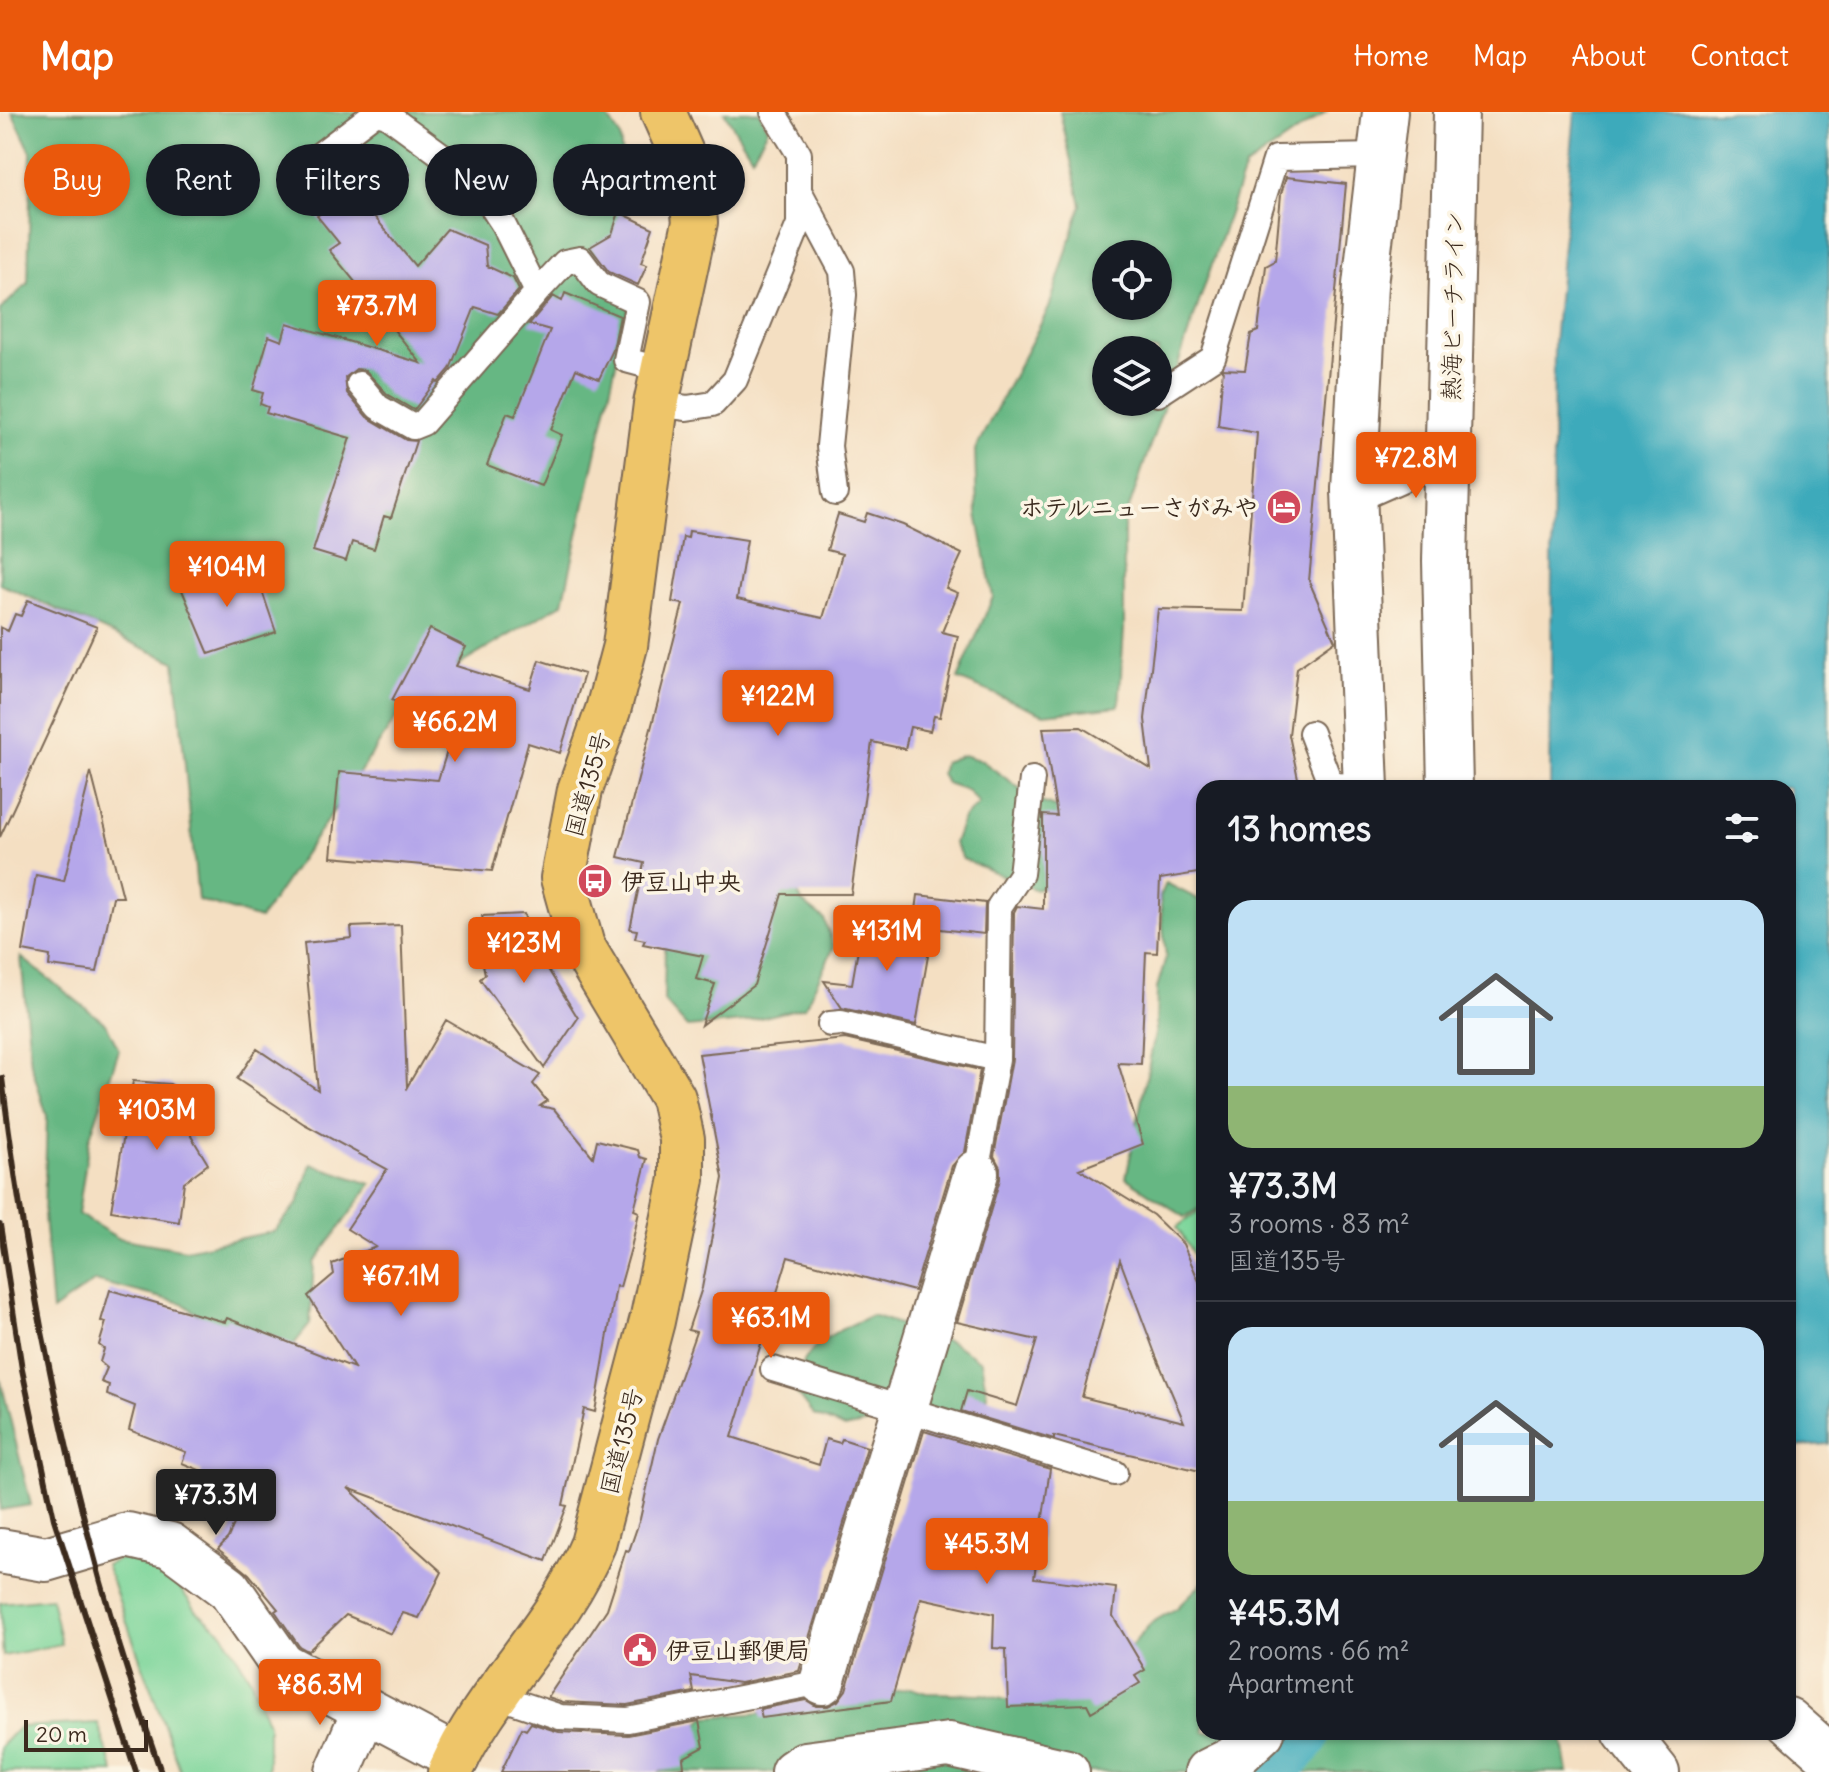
<!DOCTYPE html>
<html lang="en">
<head>
<meta charset="utf-8">
<style>
	body { margin:0; font-family:Delius,"Klee One",sans-serif; background:#20242c; color:#f1f3f6; height:100vh; display:flex; flex-direction:column; font-size:30px; white-space:nowrap }
	* { box-sizing:border-box; margin:0 }
	p { font-size:26px; color:#9ea1a6 }
	.icon { flex:none; width:44px; height:44px; fill:none; stroke:currentColor; stroke-width:2; stroke-linecap:round; stroke-linejoin:round }
	.map { position:relative; flex:1; overflow:hidden }
	.side { position:absolute; left:1196px; top:668px; width:600px; height:960px; display:flex; flex-direction:column; background:#171b24; border-radius:24px; box-shadow:0 2px 6px #0004 }
	.side>* { flex:none }
	.banner { position:absolute; left:24px; top:32px; width:760px; height:72px; display:flex; gap:16px }
	.fabs { position:absolute; left:1092px; top:128px; display:grid; gap:16px }
	.fabs a { display:grid; place-items:center; width:80px; height:80px; border-radius:50%; background:#171b24; box-shadow:0 2px 6px #0004; font-size:40px }
	.scale { position:absolute; left:24px; bottom:20px; width:124px; box-sizing:border-box; padding-left:8px; border:4px solid #3b2a1e; border-top:0; font-size:22px; line-height:28px; white-space:nowrap; color:#3b2a1e; -webkit-text-stroke:6px #fcf5e5; paint-order:stroke }
	.price { position:absolute; translate:-50% -68px; padding:0 18px; border-radius:8px; background:#ea580c; color:#fff; font-size:26px; line-height:52px; filter:drop-shadow(0 2px 4px #0008) }
	.price::after { content:''; position:absolute; left:50%; top:48px; width:24px; height:18px; margin-left:-12px; background:inherit; clip-path:polygon(0 0,100% 0,50% 100%) }
	.price.on { background:#222; color:#fff }
	ul { padding:0; list-style:none }
	li { display:grid; align-content:center; gap:16px; height:424px; padding:0 32px }
	li+li { border-top:2px solid #363941 }
	li span { display:grid; place-items:center; height:248px; border-radius:24px; color:#555 }
	li>.icon { margin-inline-start:auto }
	span .icon { width:144px; height:144px; fill:#fffc; stroke-width:1 }
	li b { font-size:34px }
	h2 { display:flex; justify-content:space-between; align-items:center; height:96px; padding:0 32px; font-size:34px }
	.chip { padding:0 28px; border-radius:36px; background:#171b24; box-shadow:0 2px 6px #0004; font-size:28px; line-height:72px }
	.chip.on { background:#ea580c; color:#fff }
	header { display:flex; align-items:center; gap:48px; box-sizing:border-box; height:112px; padding:0 40px; background:#ea580c; color:#fff }
	header strong { font-size:38px }
	nav { display:flex; gap:44px; margin-inline-start:auto; font-size:28px }
	.map>svg:first-child { display:block }
	.green { fill:#7ed69b; stroke:#5c805c; stroke-width:2 }
	.forest { fill:#66b783; stroke:#507050; stroke-width:2; fill-rule:evenodd }
	.water { fill:#3caabb; stroke:#3c6a6c; stroke-width:2 }
	.lines { fill:none; stroke-linecap:round; stroke-linejoin:round }
	.river { stroke:#3caabb; stroke-width:74 }
	.building { fill:#b5a7ea; fill-rule:evenodd }
	.service-casing { stroke:#7c6957; stroke-width:28 }
	.minor-casing { stroke:#7c6957; stroke-width:48 }
	.tertiary-casing { stroke:#7c6957; stroke-width:48 }
	.trunk-casing { stroke:#7c6957; stroke-width:48 }
	.service { stroke:#fff; stroke-width:24 }
	.minor { stroke:#fff; stroke-width:44 }
	.tertiary { stroke:#fff; stroke-width:44 }
	.trunk { stroke:#eec569; stroke-width:44 }
	.rail { stroke:#3b2a1e; stroke-width:6 }
	.labels { text-anchor:middle; dominant-baseline:central; stroke-width:7; stroke-linejoin:round; paint-order:stroke }
	.street-label { font-size:24px; fill:#3b2a1e; stroke:#fcf5e5 }
	.poi-label { font-size:24px; font-weight:bold; fill:#3b2a1e; stroke:#fcf5e5; text-anchor:start }
</style>
</head>
<body>
<header>
<strong>Map</strong>
<nav><a>Home</a><a>Map</a><a>About</a><a>Contact</a></nav>
</header>
<div class="map">
<svg width="1829" height="1660" viewBox="0 0 1829 1660">
	<rect width="100%" height="100%" fill="#fcf5e5"/>
	<filter id="ink" filterUnits="userSpaceOnUse"><feTurbulence type="fractalNoise" baseFrequency=".0125" numOctaves="2"/><feDisplacementMap in="SourceGraphic" scale="16" xChannelSelector="R" yChannelSelector="G"/><feConvolveMatrix kernelMatrix="1 2 1 2 8 2 1 2 1" color-interpolation-filters="sRGB"/></filter>
	<filter id="wash" filterUnits="userSpaceOnUse"><feTurbulence type="fractalNoise" baseFrequency=".006" numOctaves="4" result="noise"/><feDisplacementMap in="SourceGraphic" scale="32" xChannelSelector="R" yChannelSelector="G"/><feGaussianBlur stdDeviation="1.8" result="paint"/><feColorMatrix in="noise" values="0 0 0 0 0 0 0 0 0 0 0 0 0 0 0 0 0 1.4 0 .05"/><feComposite in="paint" operator="in"/></filter>
	<g filter="url(#wash)">
		<rect width="100%" height="100%" fill="#f4dfc2"/>
		<path class="green" d="M1204,1095V1161L1177,1115Z
			M129,1443L161,1451L197,1499L223,1521L251,1568L268,1612V1660H181L106,1453Z
			M51,1486L61,1532L3,1544L0,1491Z
			M98,1611L114,1660H0V1635L19,1615Z"/>
		<path class="forest" d="M12,0H604L620,24L633,175L563,491L414,580L260,807L198,788L175,550L0,472V198L28,171L31,40Z
			M724,0H759L768,17L752,45Z
			M1060,0H1326L1245,55L1124,411V517L1119,594L1044,602L958,567L993,485L977,402L975,338L1049,196L1081,93ZM1106,142H1158V194H1106ZM1106,238H1158V290H1106Z
			M963,643L982,649L1036,688L1071,701L1053,770L1036,778L963,747L954,731L963,706L979,692L967,678L946,671L941,661L944,650Z
			M786,754L802,790L824,807L834,835L805,895L744,910L687,915L664,889L665,835Z
			M1166,771L1204,790V1093L1185,1105L1126,1066L1156,917L1157,876L1166,845L1160,785Z
			M21,845L106,912L119,938L89,1028L78,1102L118,1126L186,1138L275,1119L298,1091L311,1052L371,1072L314,1151L310,1212L287,1241L237,1230L182,1191L95,1169L52,1199L44,1103L47,1004L31,952Z
			M872,1203L951,1230L981,1249L987,1283L960,1308L886,1307L845,1316L813,1303L793,1277C805,1229 831,1223 872,1203Z
			M0,1265L31,1393L0,1398Z
			M1204,1469V1620H1234L1200,1660H660L704,1605L821,1597L910,1576L926,1581L982,1582L1018,1591L1127,1539L1151,1511L1177,1496Z
			M1277,1620H1561L1568,1660H1223Z"/>
		<path class="water" d="M1575,0H1829V1332L1788,1335V676H1550L1554,231Z"/>
		<g class="lines">
			<path class="river" d="M1255,1660L1293,1620"/>
		</g>
		<g id="blocks">
			<path class="building" d="M386,33L410,62L368,97L415,154L447,117L485,133L487,154L513,166L519,178L498,202L475,195L450,257L438,271L436,269L414,298L388,283L365,258L356,257L345,266L347,281L367,305L406,328L416,329L391,406L384,404L374,437L352,430L346,449L313,439L350,326L266,301L268,295L260,292L263,281L253,278L269,224L282,229L287,211L421,251L329,138L339,131L317,104L339,86L329,74L365,44L368,48Z
				M1286,65L1346,72L1309,469L1335,529L1297,556L1289,623L1300,676H1204V760L1160,767L1157,841L1146,840L1141,952L1118,951L1143,1032L1079,1057L1153,1103L1183,1132L1204,1181V1360L1054,1324V1327L961,1299L967,1279L1017,1294L1037,1228L957,1210L1000,1067V1055L994,1044L1012,947L1014,800L1017,794L1043,797V703L1057,704L1043,616L1081,615L1151,657L1145,607L1158,497L1243,499L1257,321L1218,314L1223,257L1245,258L1251,222L1258,219L1266,154L1275,149L1281,82ZM1120,1148L1156,1244L1184,1310L1082,1285Z
				M619,100L653,116L641,151L647,153L638,173L609,160L590,135L612,122Z
				M565,181L620,204L613,238L599,267L576,257L551,318L562,323L541,374L487,353L507,301L515,304L550,218L529,212L553,184L562,189Z
				M867,401L903,413L962,442L946,476L958,481L942,520L958,524L940,605L934,604L930,619L910,615L905,637L872,630L851,782H782L754,873L701,913L715,872L696,867L703,844L643,832L645,828L635,826L637,818L630,817L644,751L618,745L683,492L672,490L683,425L688,426L689,419L747,428L737,487L823,506L842,442L827,438L838,402L864,410Z
				M226,455L227,460L242,455L248,474L259,470L276,520L209,542L179,471Z
				M28,488L97,515L0,725V515L8,519L15,502L21,504Z
				M430,517L466,535L456,554L530,577L539,548L584,562L560,641L528,631L492,759L331,745L339,660L438,668L453,620L392,588Z
				M91,660L123,785H113L97,860L49,854L50,844L23,839L36,763L64,769Z
				M918,783L985,791L984,822L914,814Z
				M524,802L530,828L578,906L544,956L480,867L485,862L477,823L486,821L482,804Z
				M863,809L932,821L916,913L842,896L824,869L852,872Z
				M401,813L407,975L446,908L540,963L533,972L547,989L540,994L554,997L593,1045L597,1028L638,1038L640,1045L647,1047L634,1098L639,1100L631,1136L620,1175L616,1174L595,1300L584,1297L563,1393L567,1394L546,1449L348,1376L442,1460L419,1506L403,1501L391,1522L346,1503L308,1539L299,1534L275,1499L278,1497L249,1462L218,1437L228,1426L243,1391L197,1372L202,1359L182,1351L186,1340L129,1318L135,1294L107,1283L109,1273L101,1270L107,1256L100,1250L104,1237L99,1233L106,1210L101,1209L110,1178L225,1210L227,1206L354,1256L308,1184L334,1162L332,1152L376,1135L347,1117L387,1057L304,1012L237,967L257,937L318,978L304,831L352,826L351,815Z
				M845,927L980,958L965,1040L952,1054L914,1179L788,1145L732,1325L819,1353L826,1327L840,1331L842,1327L867,1335L799,1559L740,1571L691,1564L694,1580L627,1593L563,1590L548,1585L607,1497L626,1438L629,1439L640,1407L658,1327L696,1220L688,1218L702,1176L723,1066L699,942Z
				M133,969L170,972L197,988L191,1024L208,1052L184,1070L179,1110L111,1099Z
				M924,1319L1050,1357L1034,1466L1116,1476L1113,1504L1145,1558L1135,1564L1140,1571L1091,1600L1087,1592L1008,1595L1006,1537L993,1536L994,1502L921,1486L891,1589L762,1606L760,1597L806,1588L816,1594H828L838,1589L846,1578Z
				M699,1609L704,1635L683,1646L684,1655L654,1660H501L522,1616L526,1618L531,1611L559,1620L628,1623Z"/>
		</g>
	</g>
	<g filter="url(#ink)">
		<use href="#blocks" fill-opacity="0" stroke="#7c6957" stroke-width="2"/>
		<g class="lines">
			<g class="service-casing">
				<path id="service" d="M306,53L376,0L387,3L473,66L503,112L537,180L565,150L580,147L599,172L638,190L626,248L663,258
					M802,84L842,159L844,183L829,334L835,381
					M359,272L378,295L413,315L423,311L537,180
					M1158,282L1213,246L1276,46L1378,44
					M656,292L687,296L713,292L735,268L799,112V42L773,0
					M1311,621L1331,673L1366,674
					M830,912L841,911L997,947
					M976,1061L997,947L999,795L1021,762L1032,667
					M773,1257L1115,1361
					M494,1583L560,1605L628,1608L822,1570"/>
			</g>
			<g class="minor-casing">
				<path id="minor" d="M1366,676L1354,378L1365,173L1385,0
					M0,1439L46,1447L127,1423L170,1433L229,1477L282,1553L457,1646
					M822,1570L976,1061
					M1625,1620L1657,1660
					M338,1660L365,1597
					M793,1660L805,1652L949,1633L1067,1660
					M1207,1660L1233,1647L1262,1620"/>
			</g>
			<g class="tertiary-casing">
				<path id="tertiary" d="M1354,378L1449,336
					M1450,676L1445,449L1456,0
					M1788,1608L1829,1644"/>
			</g>
			<g class="trunk-casing">
				<path id="trunk" d="M450,1660C487,1577 558,1516 593,1432L652,1209L682,1067V1027L673,986L582,834L563,766L580,678L608,598L625,534L656,292L695,110L689,59L663,0"/>
			</g>
			<use href="#service" class="service"/>
			<use href="#minor" class="minor"/>
			<use href="#tertiary" class="tertiary"/>
			<use href="#trunk" class="trunk"/>
			<path class="rail" d="M2,966C31,1203 81,1435 161,1660
				M0,1113L22,1257L54,1407L136,1660"/>
		</g>
	</g>
	<defs>
		<g id="hotel-disc" transform="scale(1.8)"><circle r="9.5" fill="#d1495b" stroke="#fcf5e5"/><path d="M-6-4.5h1.5V1H6V5H4.5V3h-9V5H-6ZM-4 0a1.8 1.8 0 1 1 3.6 0ZM.5 0V-2.5h3Q6-2.5 6 0Z" fill="#fff"/></g>
		<g id="bus-disc" transform="scale(1.8)"><circle r="9.5" fill="#d1495b" stroke="#fcf5e5"/><path d="M-5-6H5V4H4V6H2V4H-2V6H-4V4H-5ZM-3.5-4V0h7V-4ZM-3.5 1.2v1.5H-2V1.2ZM2 1.2v1.5H3.5V1.2Z" fill="#fff"/></g>
		<g id="civic-disc" transform="scale(1.8)"><circle r="9.5" fill="#d1495b" stroke="#fcf5e5"/><path d="M-.6-6.5H3V-4.5H.6V-3L4-1V1h2V6H-6V1h2V-1L-.6-3ZM-1.2 2.5V6h2.4V2.5Z" fill="#fff"/></g>
	</defs>
	<g fill-rule="evenodd">
		<use href="#hotel-disc" x="1284" y="395"/>
		<use href="#bus-disc" x="595" y="769"/>
		<use href="#civic-disc" x="640" y="1538"/>
	</g>
	<g class="labels">
		<g class="street-label">
			<text transform="translate(1452 194) rotate(-89)">熱海ビーチライン</text>
			<text transform="translate(587 672) rotate(-74)">国道135号</text>
			<text transform="translate(621 1329) rotate(-76)">国道135号</text>
		</g>
		<g class="poi-label">
			<text x="1258" y="395" text-anchor="end">ホテルニューさがみや</text>
			<text x="621" y="769">伊豆山中央</text>
			<text x="666" y="1538">伊豆山郵便局</text>
		</g>
	</g>
</svg>
<div class="fabs">
<a><svg class="icon" aria-label="locate" viewBox="0 0 24 24"><circle cx="12" cy="12" r="6"/><path d="M12 2v4M12 18v4M2 12h4M18 12h4"/></svg></a>
<a><svg class="icon" aria-label="layers" viewBox="0 0 24 24"><path d="M12 4l9 5-9 5-9-5zM3 14l9 5 9-5"/></svg></a>
</div>
<div class="scale">20 m</div>
<b class="price" style="left:377px;top:236px">¥73.7M</b>
<b class="price" style="left:1416px;top:388px">¥72.8M</b>
<b class="price" style="left:227px;top:497px">¥104M</b>
<b class="price" style="left:778px;top:626px">¥122M</b>
<b class="price" style="left:455px;top:652px">¥66.2M</b>
<b class="price" style="left:887px;top:861px">¥131M</b>
<b class="price" style="left:524px;top:873px">¥123M</b>
<b class="price" style="left:157px;top:1040px">¥103M</b>
<b class="price" style="left:401px;top:1206px">¥67.1M</b>
<b class="price" style="left:771px;top:1248px">¥63.1M</b>
<b class="price on" style="left:216px;top:1425px">¥73.3M</b>
<b class="price" style="left:987px;top:1474px">¥45.3M</b>
<b class="price" style="left:320px;top:1615px">¥86.3M</b>
<div class="banner">
<a class="chip on">Buy</a>
<a class="chip">Rent</a>
<a class="chip">Filters</a>
<a class="chip">New</a>
<a class="chip">Apartment</a>
</div>
<section class="side">
<h2>13 homes<svg class="icon" aria-label="filters" viewBox="0 0 24 24"><path d="M4 7h16M4 17h16"/><circle cx="9" cy="7" r="2"/><circle cx="15" cy="17" r="2"/></svg></h2>
<ul>
<li><span style="background:linear-gradient(#bfe0f5 75%,#8fb573 0)"><svg class="icon" aria-label="home" viewBox="0 0 24 24"><path d="M3 11l9-7 9 7M6 9v11h12V9"/></svg></span><div><b>¥73.3M</b><p>3 rooms · 83 m²</p><p>国道135号</p></div></li>
<li><span style="background:linear-gradient(#bfe0f5 70%,#8fb573 0)"><svg class="icon" aria-label="home" viewBox="0 0 24 24"><path d="M3 11l9-7 9 7M6 9v11h12V9"/></svg></span><div><b>¥45.3M</b><p>2 rooms · 66 m²</p><p>Apartment</p></div></li>
</ul>
</section>
</div>
</body>
</html>
